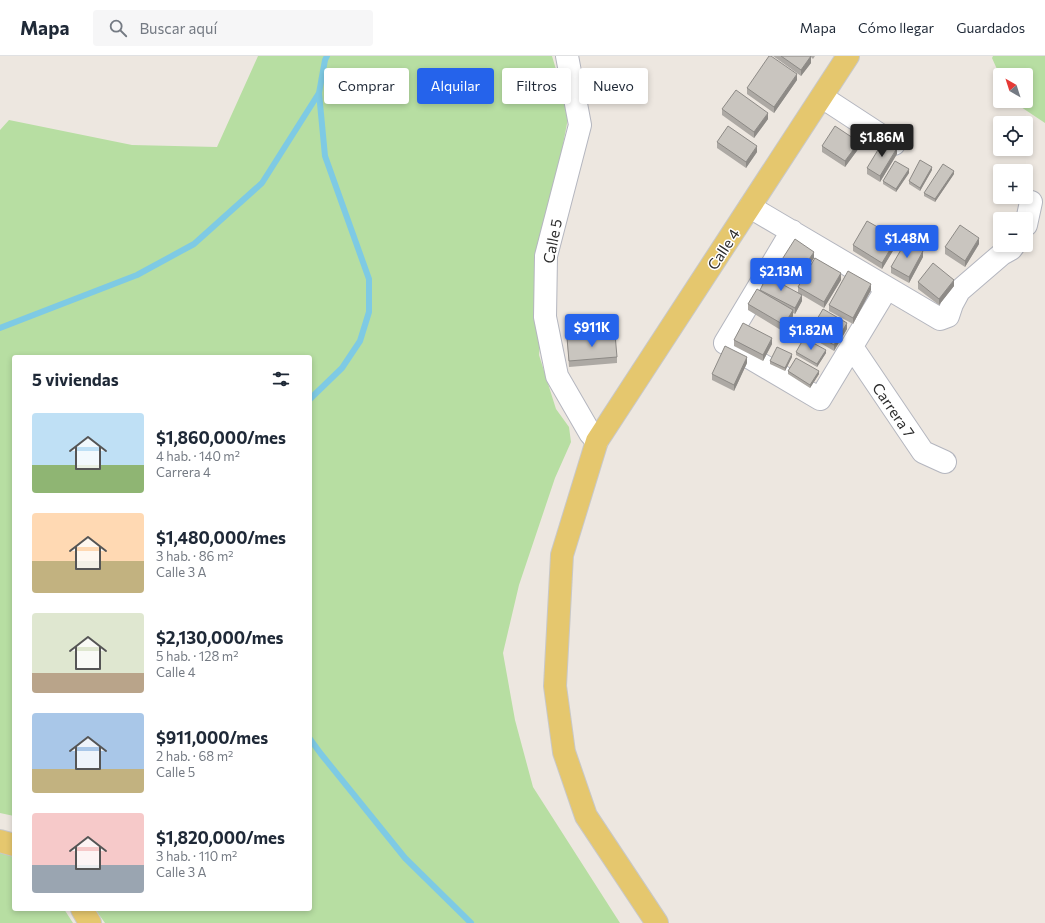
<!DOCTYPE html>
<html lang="es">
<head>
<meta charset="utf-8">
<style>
	body { margin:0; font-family:Commissioner,sans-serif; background:#f6f6f7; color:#1f2937; height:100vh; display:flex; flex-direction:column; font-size:15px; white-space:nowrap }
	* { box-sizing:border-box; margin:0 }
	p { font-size:13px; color:#747a83 }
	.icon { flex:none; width:22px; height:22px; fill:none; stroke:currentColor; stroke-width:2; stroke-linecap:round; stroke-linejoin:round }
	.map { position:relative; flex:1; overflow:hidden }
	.details { position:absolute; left:12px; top:299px; width:300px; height:556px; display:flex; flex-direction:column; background:#fff; border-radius:4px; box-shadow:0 2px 6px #0003 }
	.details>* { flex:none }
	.guide { position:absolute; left:324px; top:12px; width:380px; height:36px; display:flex; gap:8px }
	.needle { width:26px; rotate:321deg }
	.fabs { position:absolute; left:993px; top:12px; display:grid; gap:8px }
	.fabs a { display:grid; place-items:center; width:40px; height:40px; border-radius:4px; background:#fff; box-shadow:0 2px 6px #0003; font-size:20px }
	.price { position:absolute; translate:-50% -34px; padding:0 9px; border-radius:4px; background:#2563eb; color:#fff; font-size:13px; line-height:26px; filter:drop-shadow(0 1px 2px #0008) }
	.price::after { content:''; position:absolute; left:50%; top:24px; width:12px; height:9px; margin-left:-6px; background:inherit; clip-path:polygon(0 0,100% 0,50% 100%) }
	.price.on { background:#222; color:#fff }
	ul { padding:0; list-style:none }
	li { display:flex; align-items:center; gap:12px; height:100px; padding:0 20px }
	li span { display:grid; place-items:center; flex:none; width:112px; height:80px; border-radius:4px; color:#555 }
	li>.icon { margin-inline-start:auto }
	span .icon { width:48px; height:48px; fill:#fffc; stroke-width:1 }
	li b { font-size:17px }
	h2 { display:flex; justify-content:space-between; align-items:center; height:48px; padding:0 20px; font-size:17px }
	.tag { padding:0 14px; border-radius:4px; background:#fff; box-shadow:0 2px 6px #0003; font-size:14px; line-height:36px }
	.tag.on { background:#2563eb; color:#fff }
	header { display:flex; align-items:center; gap:24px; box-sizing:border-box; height:56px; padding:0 20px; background:#fff; border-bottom:1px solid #e0e1e3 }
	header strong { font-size:19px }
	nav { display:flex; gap:22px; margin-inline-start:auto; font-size:14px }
	.search { width:280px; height:36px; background:#f6f6f7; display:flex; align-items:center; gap:10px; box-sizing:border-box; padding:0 14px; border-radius:4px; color:#747a83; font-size:15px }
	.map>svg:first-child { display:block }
	.green { fill:#b7dea2 }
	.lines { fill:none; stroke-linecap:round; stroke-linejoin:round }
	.stream { stroke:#7ecae4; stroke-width:6 }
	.minor-casing { stroke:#b4b6bf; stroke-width:24 }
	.major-casing { stroke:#c8c8c8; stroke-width:24 }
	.minor { stroke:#fff; stroke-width:22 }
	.major { stroke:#e5c76e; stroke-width:22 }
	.wall { fill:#ada9a4 }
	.shaded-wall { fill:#8d8a86 }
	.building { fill:#c9c5bf; stroke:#8d8a86 }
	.labels { text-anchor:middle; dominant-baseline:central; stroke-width:3; stroke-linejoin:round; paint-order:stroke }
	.street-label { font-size:15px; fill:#2d2d2d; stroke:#fff }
</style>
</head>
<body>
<header>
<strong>Mapa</strong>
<div class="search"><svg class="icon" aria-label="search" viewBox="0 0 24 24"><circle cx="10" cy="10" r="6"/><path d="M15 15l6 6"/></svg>Buscar aquí</div>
<nav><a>Mapa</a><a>Cómo llegar</a><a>Guardados</a></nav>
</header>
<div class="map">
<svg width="1045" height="867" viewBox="0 0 1045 867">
	<rect width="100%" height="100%" fill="#ede7e0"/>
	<path class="green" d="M258,0H552L569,57L552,146L539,299L556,353L569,371L571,386L555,422L519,529L503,597L515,664L533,731L620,867H105L95,853H310V301H14V760L0,757V74L9,64L132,89L217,91Z
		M993,0H1045V67L1018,49L1014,45H1026V19L1000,20L992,2Z
		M0,788L14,793V853H64L73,867H0Z"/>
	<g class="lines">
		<path class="stream" d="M0,272L137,219L194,188L262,127L319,37
			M310,343L342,312L360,285L369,256V223L325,100L319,37L325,4L327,0
			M310,683L321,698L405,802L471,867"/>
		<g class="minor-casing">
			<path id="minor" d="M567,0L580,69L546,200L545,261L557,320L590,377L597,385
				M822,41L894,88
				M750,151L940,263L948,260L952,248L959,235L1002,198L1011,193L1014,189
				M1026,169L1031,146
				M792,175L725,287L820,343L887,232
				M852,291L923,396L945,406"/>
		</g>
		<g class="major-casing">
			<path id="major" d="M0,785L14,789
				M82,853L90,867
				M657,867L586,760L564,696L555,630L562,499L597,385L848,0"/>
		</g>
		<use href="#minor" class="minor"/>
		<use href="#major" class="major"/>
	</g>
	<path class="wall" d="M773,0H815L813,3L811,1V7L801,20Z
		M797,24L774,57L747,38V32Z
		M722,53L768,63L754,82L722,59Z
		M717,86L757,96L746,112L717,92Z
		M822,90L859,92L845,111L822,96Z
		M897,98L880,126L867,118V112Z
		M932,114L920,135L909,128V125Z
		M909,117L896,136L883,128V125Z
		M954,118L935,146L924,140V137Z
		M897,188L882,213L853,195V189Z
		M979,188L965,211L945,198V191Z
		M923,201L909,227L891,217V211Z
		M814,202L799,224L781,211V205Z
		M841,224L824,252L802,239V245L795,258L793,257V260L784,276L748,254V248L760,234L798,237V231Z
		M918,226L954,230L939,249L918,233Z
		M871,234L853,268L829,255V249Z
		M847,273L834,295L810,281V275Z
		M567,282L617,301V307L569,311Z
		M734,284L772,288L763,305L734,290Z
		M796,296L826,297L817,311L796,299Z
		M792,301L785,315L770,308V305Z
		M747,307L734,335L712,324V318Z
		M788,315L819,318L810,332L788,318Z"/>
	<path class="shaded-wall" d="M811,0V7L801,20V14Z
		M797,18V24L774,57V51Z
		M768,57V63L754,82V76Z
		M859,86V92L845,111V105Z
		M757,90V96L746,112V106Z
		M897,92V98L880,126V120Z
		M932,111V114L920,135V132Z
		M909,113V117L896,136V133Z
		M954,115V118L935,146V143Z
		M897,182V188L882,213V207Z
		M979,182V188L965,211V205Z
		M923,195V201L909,227V221Z
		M814,196V202L799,224V218Z
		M841,217V224L824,252V246Z
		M954,224V230L939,249V243Z
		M871,228V234L853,268V262Z
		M802,239V245L795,258V252Z
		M793,254V260L784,276V269Z
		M847,267V273L834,295V289Z
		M772,282V288L763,305V299Z
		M826,294V297L817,311V308Z
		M792,298V301L785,315V312Z
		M747,301V307L734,335V329Z
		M819,315V318L810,332V329Z"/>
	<path class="building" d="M769,0H771L797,18L774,51L747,32Z
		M781,0H811L801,14Z
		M736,34L768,57L754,76L722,53Z
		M728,70L757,90L746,106L717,86Z
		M835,70L859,86L845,105L822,90Z
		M884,84L897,92L880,120L867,112Z
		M920,104L932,111L920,132L909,125Z
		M895,105L909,113L896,133L883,125Z
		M943,108L954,115L935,143L924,137Z
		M867,165L897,182L882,207L853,189Z
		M960,169L979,182L965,205L945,191Z
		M795,183L814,196L799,218L781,205Z
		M906,185L923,195L909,221L891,211Z
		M815,202L841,217L824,246L798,231Z
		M933,207L954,224L939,243L918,226Z
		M848,215L871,228L853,262L829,249Z
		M767,220L802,239L795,252L760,234Z
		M757,233L793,254L784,269L748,248Z
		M823,253L847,267L834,289L810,275Z
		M743,267L772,282L763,299L734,284Z
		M615,278L617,301L569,305L567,282Z
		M804,282L826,294L817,308L796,296Z
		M725,290L747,301L734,329L712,318Z
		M777,291L792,298L785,312L770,305Z
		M796,302L819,315L810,329L788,315Z"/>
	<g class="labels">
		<g class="street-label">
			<text transform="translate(552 185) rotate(-79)">Calle 5</text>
			<text transform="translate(723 193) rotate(-57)">Calle 4</text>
			<text transform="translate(894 354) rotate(56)">Carrera 7</text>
		</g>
	</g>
</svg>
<div class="fabs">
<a><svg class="needle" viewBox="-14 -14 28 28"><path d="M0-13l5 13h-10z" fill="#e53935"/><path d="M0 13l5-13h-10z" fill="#747a83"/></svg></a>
<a><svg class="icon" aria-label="locate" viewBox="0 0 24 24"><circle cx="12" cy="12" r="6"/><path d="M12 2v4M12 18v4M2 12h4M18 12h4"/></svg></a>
<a>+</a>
<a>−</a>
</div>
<b class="price on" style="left:882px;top:102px">$1.86M</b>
<b class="price" style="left:907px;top:203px">$1.48M</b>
<b class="price" style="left:781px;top:236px">$2.13M</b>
<b class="price" style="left:592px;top:292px">$911K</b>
<b class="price" style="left:811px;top:295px">$1.82M</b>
<div class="guide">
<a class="tag">Comprar</a>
<a class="tag on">Alquilar</a>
<a class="tag">Filtros</a>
<a class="tag">Nuevo</a>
</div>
<section class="details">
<h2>5 viviendas<svg class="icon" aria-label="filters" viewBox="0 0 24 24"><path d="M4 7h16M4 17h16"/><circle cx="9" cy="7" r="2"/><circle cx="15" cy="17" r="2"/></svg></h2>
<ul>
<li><span style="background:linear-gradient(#bfe0f5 65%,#8fb573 0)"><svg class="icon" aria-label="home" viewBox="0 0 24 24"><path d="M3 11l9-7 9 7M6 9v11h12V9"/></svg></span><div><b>$1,860,000/mes</b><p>4 hab. · 140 m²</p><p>Carrera 4</p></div></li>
<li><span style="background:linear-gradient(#ffd9b3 60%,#c2b280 0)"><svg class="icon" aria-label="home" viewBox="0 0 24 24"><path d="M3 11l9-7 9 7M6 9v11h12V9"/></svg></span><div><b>$1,480,000/mes</b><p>3 hab. · 86 m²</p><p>Calle 3 A</p></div></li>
<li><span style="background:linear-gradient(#dfe7d0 75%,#b9a48a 0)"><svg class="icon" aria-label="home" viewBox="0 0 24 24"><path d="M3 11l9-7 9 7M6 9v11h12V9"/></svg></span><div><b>$2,130,000/mes</b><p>5 hab. · 128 m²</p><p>Calle 4</p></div></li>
<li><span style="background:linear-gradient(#a9c7e8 70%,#c2b280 0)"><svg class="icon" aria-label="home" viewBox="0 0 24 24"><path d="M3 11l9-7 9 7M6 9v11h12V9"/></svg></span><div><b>$911,000/mes</b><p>2 hab. · 68 m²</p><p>Calle 5</p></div></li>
<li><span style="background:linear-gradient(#f6c9c9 65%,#9aa5b1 0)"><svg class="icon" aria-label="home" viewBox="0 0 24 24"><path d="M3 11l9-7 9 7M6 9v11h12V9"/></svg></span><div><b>$1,820,000/mes</b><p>3 hab. · 110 m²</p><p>Calle 3 A</p></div></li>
</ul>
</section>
</div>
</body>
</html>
